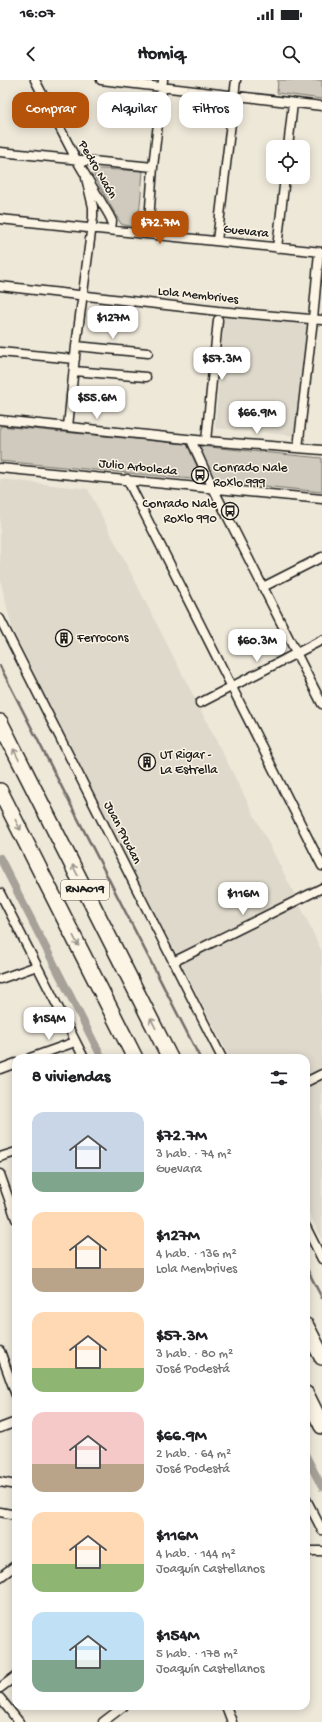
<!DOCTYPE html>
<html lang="es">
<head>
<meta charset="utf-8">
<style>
	body { margin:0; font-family:"Gochi Hand",sans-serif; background:#f6f6f6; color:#202124; height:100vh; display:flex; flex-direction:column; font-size:15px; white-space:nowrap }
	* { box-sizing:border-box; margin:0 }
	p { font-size:13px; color:#757577 }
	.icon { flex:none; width:22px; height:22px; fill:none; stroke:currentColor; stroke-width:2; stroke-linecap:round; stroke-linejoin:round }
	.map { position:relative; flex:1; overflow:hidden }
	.panel { position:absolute; left:12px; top:974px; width:298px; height:656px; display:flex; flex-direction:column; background:#fff; border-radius:12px; box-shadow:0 2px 10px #0003 }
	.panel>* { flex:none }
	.hud { position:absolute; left:12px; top:12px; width:298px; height:36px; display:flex; gap:8px }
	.controls { position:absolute; left:266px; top:60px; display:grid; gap:8px }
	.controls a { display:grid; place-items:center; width:44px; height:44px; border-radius:8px; background:#fff; box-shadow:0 2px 10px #0003; font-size:20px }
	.price { position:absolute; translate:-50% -34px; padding:0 9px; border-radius:8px; background:#fff; color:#222; font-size:13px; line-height:26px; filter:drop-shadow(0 1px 2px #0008) }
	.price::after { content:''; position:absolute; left:50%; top:24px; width:12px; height:9px; margin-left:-6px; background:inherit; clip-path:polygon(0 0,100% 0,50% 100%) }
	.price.current { background:#b45309; color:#fff }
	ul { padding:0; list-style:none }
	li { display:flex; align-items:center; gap:12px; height:100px; padding:0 20px }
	li span { display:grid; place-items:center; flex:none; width:112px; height:80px; border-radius:12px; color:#555 }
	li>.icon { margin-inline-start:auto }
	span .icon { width:48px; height:48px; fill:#fffc; stroke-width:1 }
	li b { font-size:17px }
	h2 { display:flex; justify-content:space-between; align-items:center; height:48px; padding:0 20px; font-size:17px }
	.chip { padding:0 14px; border-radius:12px; background:#fff; box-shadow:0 2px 10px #0003; font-size:14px; line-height:36px }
	.chip.current { background:#b45309; color:#fff }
	.status { display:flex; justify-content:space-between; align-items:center; height:28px; padding:0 20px; background:#fff; direction:ltr }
	.status svg { height:11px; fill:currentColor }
	header { display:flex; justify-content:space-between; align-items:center; height:52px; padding:0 20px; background:#fff; font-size:18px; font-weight:800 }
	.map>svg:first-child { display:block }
	.built { fill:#ded9cb }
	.green { fill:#cfcabd; stroke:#76736c }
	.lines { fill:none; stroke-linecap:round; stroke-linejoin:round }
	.stream { stroke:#6f6c67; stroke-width:2.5 }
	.canal { stroke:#a7a299; stroke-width:8 }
	.street-casing { stroke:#1c1c1c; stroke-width:11 }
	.highway-casing { stroke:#1c1c1c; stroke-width:18 }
	.street { stroke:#fcf5e5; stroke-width:8 }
	.highway { stroke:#fcf5e5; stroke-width:15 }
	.oneway { stroke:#97938b }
	.labels { text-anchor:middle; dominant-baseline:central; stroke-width:3; stroke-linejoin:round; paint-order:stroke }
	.shield { fill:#fcf5e5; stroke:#5f5d58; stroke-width:1 }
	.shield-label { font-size:12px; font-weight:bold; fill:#1c1c1c }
	.street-label { font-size:13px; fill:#1c1c1c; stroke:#fcf5e5 }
	.poi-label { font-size:13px; fill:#1c1c1c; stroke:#fcf5e5; text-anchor:start }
</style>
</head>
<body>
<div class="status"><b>16:07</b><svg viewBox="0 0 49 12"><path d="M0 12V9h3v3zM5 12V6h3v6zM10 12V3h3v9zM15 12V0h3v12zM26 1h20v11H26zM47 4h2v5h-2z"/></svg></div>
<header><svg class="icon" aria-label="back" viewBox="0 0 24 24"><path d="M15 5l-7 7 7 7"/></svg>Homiq<svg class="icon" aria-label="search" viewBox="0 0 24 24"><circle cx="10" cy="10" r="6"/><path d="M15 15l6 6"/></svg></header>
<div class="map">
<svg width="322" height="1642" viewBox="0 0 322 1642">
	<rect width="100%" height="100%" fill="#eee8d9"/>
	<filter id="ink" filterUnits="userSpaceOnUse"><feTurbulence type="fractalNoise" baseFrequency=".025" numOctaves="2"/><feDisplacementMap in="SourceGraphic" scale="8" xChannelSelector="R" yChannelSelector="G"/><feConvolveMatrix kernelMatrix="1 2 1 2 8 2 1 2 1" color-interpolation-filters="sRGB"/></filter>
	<g filter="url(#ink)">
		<path class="built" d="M224,236L310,244L296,356L215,348Z
			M0,399L88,409L300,825L322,872V1159L306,1127V978H230L76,680L12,548L0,499Z"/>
		<path class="green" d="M278,0H322V19L277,13Z
			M100,89L143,91L138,148L121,144L94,96L95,91Z
			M0,346L187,364L203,400L0,381Z
			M199,366L322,378V412L214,401Z"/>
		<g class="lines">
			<path class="stream" d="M0,586L200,978
				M306,1187L322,1218"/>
			<path class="canal" d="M0,778L102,978
				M306,1376L322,1407"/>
			<g class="street-casing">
				<path id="street" d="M35,0L76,79L109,135L112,141L111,150
					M101,0L322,26
					M288,67L293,23
					M0,72L153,87
					M0,139L322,172
					M148,154L153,87L163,0
					M217,161L236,0
					M277,168L285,97
					M0,206L218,231L322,240
					M76,266L148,273
					M0,272L75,279
					M74,291L146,297
					M0,340L206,361L322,370
					M68,347L76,266L93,137V127L86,98
					M191,360L213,408L322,624
					M206,361L218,240
					M298,368L313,239L319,172
					M0,388L322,419
					M127,399L322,786
					M263,507L322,477
					M0,539L222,978
					M200,623L322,560
					M0,813L84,978
					M173,882L322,808
					M0,899L37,886
					M30,978L75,962
					M0,989L16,983
					M306,1002L322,994
					M0,1077L16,1072
					M0,1094L16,1139
					M306,1147L322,1179
					M0,1271L16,1315
					M0,1348L16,1342
					M0,1402L16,1405
					M306,1419L322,1450
					M0,1432L16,1435
					M306,1471H322
					M0,1497L16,1485
					M0,1608L16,1596
					M0,1618L19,1642
					M226,1626L232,1642
					M103,1642L124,1626"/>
			</g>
			<g class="highway-casing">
				<path id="highway" d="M0,642L170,978
					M0,711L135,978
					M306,1246L322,1277
					M306,1314L322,1346"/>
			</g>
			<use href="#street" class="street"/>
			<use href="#highway" class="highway"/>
		</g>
		<defs><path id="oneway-shaft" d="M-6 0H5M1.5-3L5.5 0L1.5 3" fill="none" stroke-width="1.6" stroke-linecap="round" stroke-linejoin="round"/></defs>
		<g class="oneway">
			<use href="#oneway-shaft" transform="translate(16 674) rotate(-117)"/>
			<use href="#oneway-shaft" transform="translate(18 745) rotate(63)"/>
			<use href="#oneway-shaft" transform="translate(75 790) rotate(-117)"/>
			<use href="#oneway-shaft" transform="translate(76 861) rotate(63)"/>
			<use href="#oneway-shaft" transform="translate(153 943) rotate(-117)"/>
		</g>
	</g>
	<defs>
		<g id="bus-ring" transform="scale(0.9)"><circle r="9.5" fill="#fcf5e5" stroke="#1c1c1c" stroke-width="1.5"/><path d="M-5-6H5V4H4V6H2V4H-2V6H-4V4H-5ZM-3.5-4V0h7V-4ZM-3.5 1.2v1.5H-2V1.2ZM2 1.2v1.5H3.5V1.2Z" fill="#1c1c1c"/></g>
		<g id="building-ring" transform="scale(0.9)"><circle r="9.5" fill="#fcf5e5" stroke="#1c1c1c" stroke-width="1.5"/><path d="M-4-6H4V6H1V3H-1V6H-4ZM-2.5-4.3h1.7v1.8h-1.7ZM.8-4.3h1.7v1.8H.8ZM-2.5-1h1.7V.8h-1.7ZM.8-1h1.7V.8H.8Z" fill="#1c1c1c"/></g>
	</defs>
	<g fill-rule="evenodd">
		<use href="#bus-ring" x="200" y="395"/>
		<use href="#bus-ring" x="230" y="431"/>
		<use href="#building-ring" x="64" y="558"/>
		<use href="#building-ring" x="147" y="682"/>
	</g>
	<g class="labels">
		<rect class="shield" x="61" y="800" width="48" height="20" rx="3"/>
		<g class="shield-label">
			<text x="85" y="810">RNA019</text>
		</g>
		<g class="street-label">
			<text transform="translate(97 90) rotate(60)">Pedro Naón</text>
			<text transform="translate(246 152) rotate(6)">Guevara</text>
			<text transform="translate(198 216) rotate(6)">Lola Membrives</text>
			<text transform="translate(138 388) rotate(6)">Julio Arboleda</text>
			<text transform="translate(122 753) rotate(63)">Juan Prudan</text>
		</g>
		<g class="poi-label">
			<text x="213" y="388">Conrado Nale<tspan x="213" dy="15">Roxlo 999</tspan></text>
			<text x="217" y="424" text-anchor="end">Conrado Nale<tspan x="217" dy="15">Roxlo 990</tspan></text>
			<text x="77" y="558">Ferrocons</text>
			<text x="160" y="675">UT Rigar -<tspan x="160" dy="15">La Estrella</tspan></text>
		</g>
	</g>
</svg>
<div class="controls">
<a><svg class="icon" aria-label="locate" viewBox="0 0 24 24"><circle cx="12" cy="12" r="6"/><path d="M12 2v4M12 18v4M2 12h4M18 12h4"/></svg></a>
</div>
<b class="price current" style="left:160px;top:165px">$72.7M</b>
<b class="price" style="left:113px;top:260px">$127M</b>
<b class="price" style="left:222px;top:301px">$57.3M</b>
<b class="price" style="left:97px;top:340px">$55.6M</b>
<b class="price" style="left:257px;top:355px">$66.9M</b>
<b class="price" style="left:257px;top:583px">$60.3M</b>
<b class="price" style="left:243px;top:836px">$116M</b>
<b class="price" style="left:49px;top:961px">$154M</b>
<div class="hud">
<a class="chip current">Comprar</a>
<a class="chip">Alquilar</a>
<a class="chip">Filtros</a>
</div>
<section class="panel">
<h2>8 viviendas<svg class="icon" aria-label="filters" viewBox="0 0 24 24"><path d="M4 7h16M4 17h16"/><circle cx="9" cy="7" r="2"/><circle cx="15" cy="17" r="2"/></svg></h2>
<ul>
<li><span style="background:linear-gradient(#c9d6e8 75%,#7fa58c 0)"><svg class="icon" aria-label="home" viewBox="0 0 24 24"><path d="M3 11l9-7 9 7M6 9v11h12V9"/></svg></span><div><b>$72.7M</b><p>3 hab. · 74 m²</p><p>Guevara</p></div></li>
<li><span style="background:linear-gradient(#ffd9b3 70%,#b9a48a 0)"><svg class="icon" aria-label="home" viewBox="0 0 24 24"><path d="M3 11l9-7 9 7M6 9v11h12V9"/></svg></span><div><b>$127M</b><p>4 hab. · 136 m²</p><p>Lola Membrives</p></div></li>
<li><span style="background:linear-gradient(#ffd9b3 70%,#8fb573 0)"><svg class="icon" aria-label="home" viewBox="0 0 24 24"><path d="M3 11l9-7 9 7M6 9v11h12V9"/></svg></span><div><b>$57.3M</b><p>3 hab. · 80 m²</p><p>José Podestá</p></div></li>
<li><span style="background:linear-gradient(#f6c9c9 65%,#b9a48a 0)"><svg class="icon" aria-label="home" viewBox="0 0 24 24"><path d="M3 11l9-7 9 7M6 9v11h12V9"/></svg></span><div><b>$66.9M</b><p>2 hab. · 64 m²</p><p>José Podestá</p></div></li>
<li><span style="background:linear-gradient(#ffd9b3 65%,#8fb573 0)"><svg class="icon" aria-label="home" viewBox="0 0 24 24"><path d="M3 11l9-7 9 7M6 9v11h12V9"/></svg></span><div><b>$116M</b><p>4 hab. · 144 m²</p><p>Joaquín Castellanos</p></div></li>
<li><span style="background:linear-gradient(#bfe0f5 60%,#7fa58c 0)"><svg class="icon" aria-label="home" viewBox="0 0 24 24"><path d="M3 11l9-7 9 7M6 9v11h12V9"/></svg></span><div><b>$154M</b><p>5 hab. · 178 m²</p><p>Joaquín Castellanos</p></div></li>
</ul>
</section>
</div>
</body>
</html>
